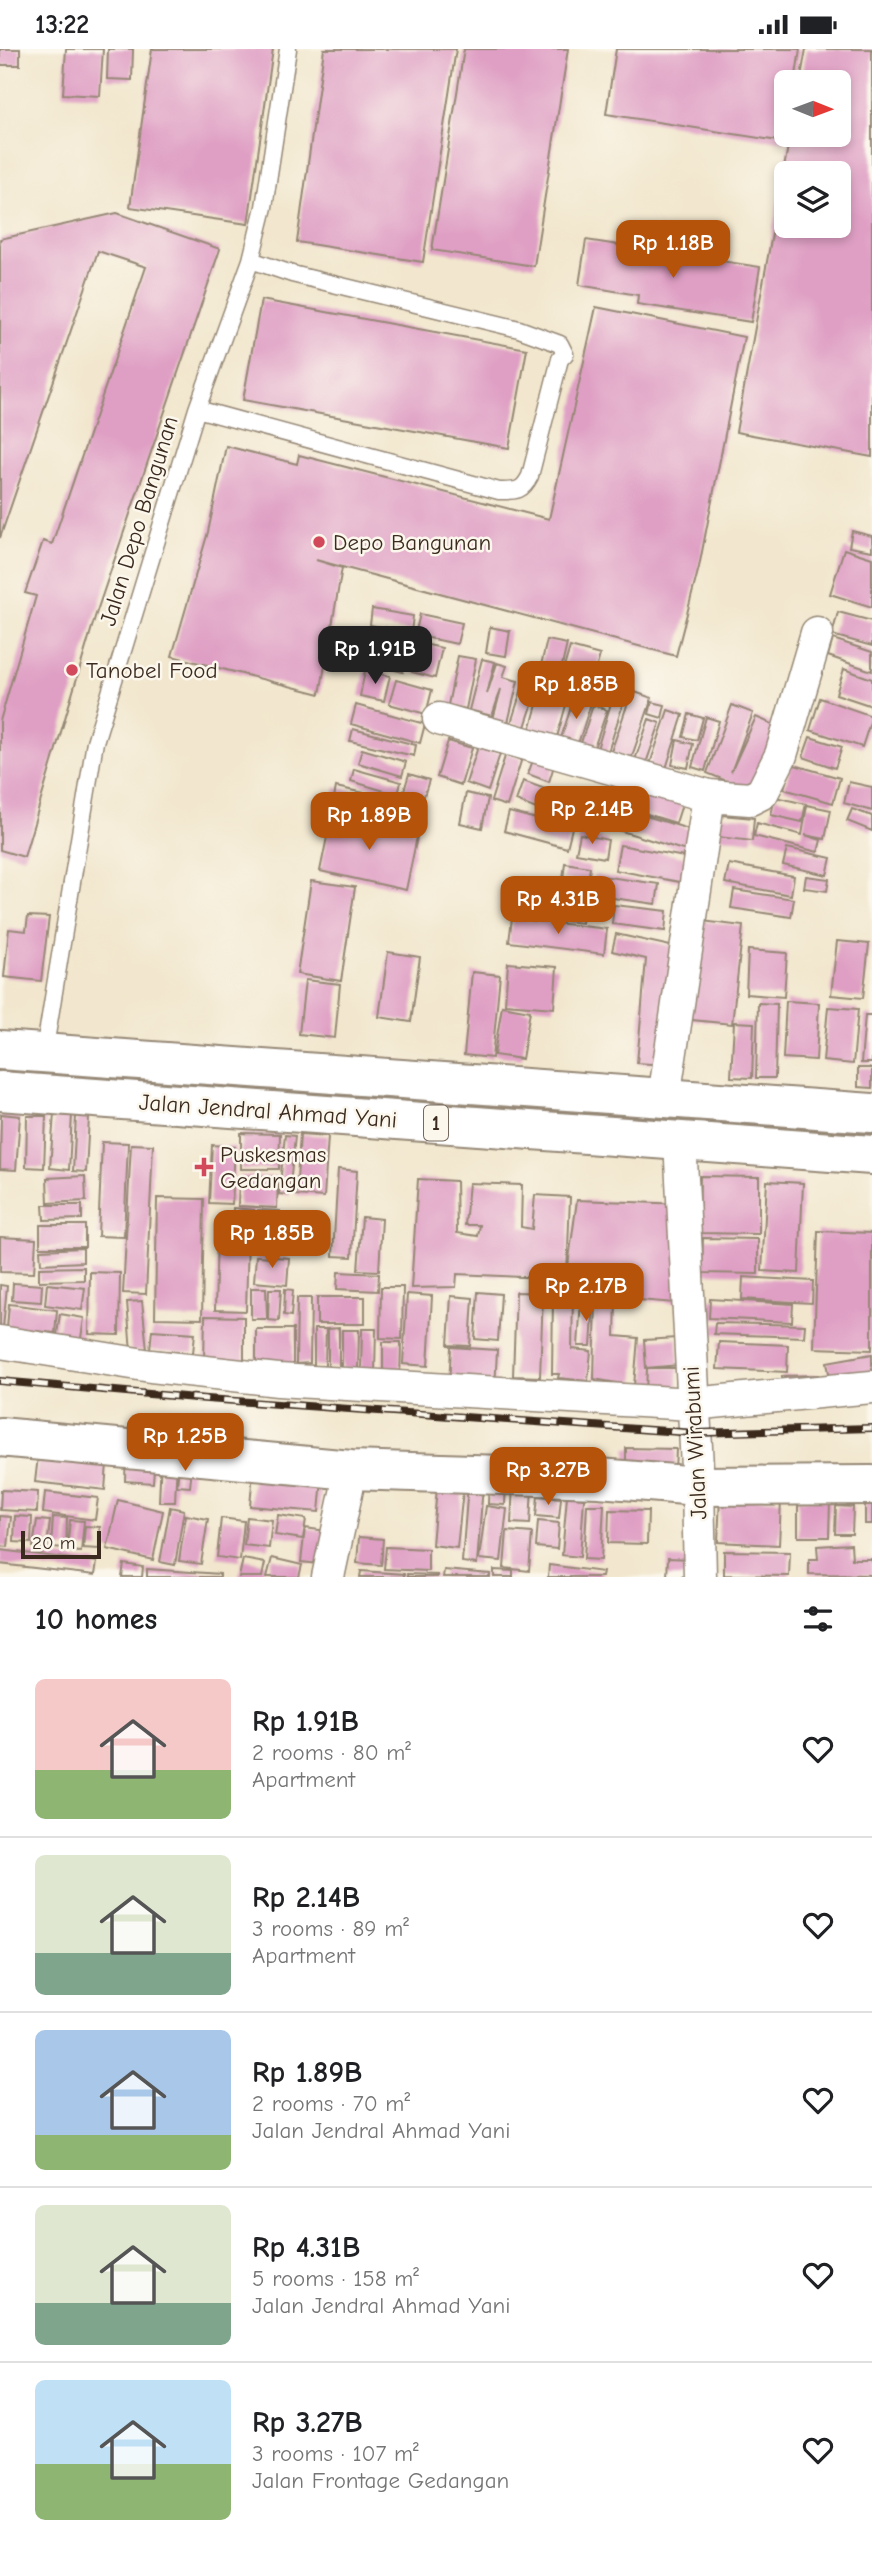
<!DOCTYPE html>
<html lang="en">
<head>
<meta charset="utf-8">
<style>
	body { margin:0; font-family:"Comic Neue",sans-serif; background:#f6f6f6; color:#202124; height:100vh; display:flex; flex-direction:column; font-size:26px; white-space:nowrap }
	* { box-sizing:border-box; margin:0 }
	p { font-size:23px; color:#757577 }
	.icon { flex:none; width:38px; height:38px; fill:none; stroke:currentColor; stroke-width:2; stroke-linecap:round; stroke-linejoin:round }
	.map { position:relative; height:1528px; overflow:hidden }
	.panel { display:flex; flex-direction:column; background:#fff; flex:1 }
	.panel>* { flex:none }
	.needle { width:46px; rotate:91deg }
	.controls { position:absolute; left:774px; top:21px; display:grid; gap:14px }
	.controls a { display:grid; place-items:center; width:77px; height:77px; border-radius:10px; background:#fff; box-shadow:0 4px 10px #0003; font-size:35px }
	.scale { position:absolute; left:21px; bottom:18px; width:80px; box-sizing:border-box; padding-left:7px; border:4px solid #3b2a1e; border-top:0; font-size:19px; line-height:24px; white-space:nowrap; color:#3b2a1e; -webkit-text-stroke:5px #fbf7ec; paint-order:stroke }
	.price { position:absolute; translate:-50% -60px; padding:0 16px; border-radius:14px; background:#b45309; color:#fff; font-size:23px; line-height:46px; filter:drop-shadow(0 2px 4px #0008) }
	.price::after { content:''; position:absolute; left:50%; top:42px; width:21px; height:16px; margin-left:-10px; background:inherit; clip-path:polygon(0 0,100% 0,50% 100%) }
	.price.current { background:#222; color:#fff }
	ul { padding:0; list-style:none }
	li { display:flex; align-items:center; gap:21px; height:175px; padding:0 35px }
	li+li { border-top:2px solid #e0e0e0 }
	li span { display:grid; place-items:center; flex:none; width:196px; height:140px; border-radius:10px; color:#555 }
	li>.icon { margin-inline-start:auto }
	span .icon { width:84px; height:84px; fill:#fffc; stroke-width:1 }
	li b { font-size:30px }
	h2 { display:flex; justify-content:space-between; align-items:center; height:84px; padding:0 35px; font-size:30px }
	.status { display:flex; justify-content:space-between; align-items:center; height:49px; padding:0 35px; background:#fff; direction:ltr }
	.status svg { height:19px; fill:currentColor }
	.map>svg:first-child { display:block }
	.building { fill:#df9fc4; fill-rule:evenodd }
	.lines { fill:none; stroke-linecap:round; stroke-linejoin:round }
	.service-casing { stroke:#968876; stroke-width:19 }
	.minor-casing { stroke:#968876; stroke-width:35 }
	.tertiary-casing { stroke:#968876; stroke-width:42 }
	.trunk-casing { stroke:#968876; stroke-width:42 }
	.service { stroke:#fff; stroke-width:16 }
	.minor { stroke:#fff; stroke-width:32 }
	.tertiary { stroke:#fff; stroke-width:38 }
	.trunk { stroke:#fff; stroke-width:38 }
	.rail-casing { stroke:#3b2a1e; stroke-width:8 }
	.rail { stroke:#fbf7ec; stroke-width:5; stroke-dasharray:16; stroke-linecap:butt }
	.poi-dot { fill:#d1495b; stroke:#fbf7ec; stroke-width:2.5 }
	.labels { text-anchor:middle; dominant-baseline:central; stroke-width:5; stroke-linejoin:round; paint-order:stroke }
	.shield { fill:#fbf7ec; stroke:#75685c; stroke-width:2 }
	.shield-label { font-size:21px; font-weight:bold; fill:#3b2a1e }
	.street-label { font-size:23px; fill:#3b2a1e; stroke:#fbf7ec }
	.poi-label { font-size:23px; fill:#3b2a1e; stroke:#fbf7ec; text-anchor:start }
</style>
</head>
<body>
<div class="status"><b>13:22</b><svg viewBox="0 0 49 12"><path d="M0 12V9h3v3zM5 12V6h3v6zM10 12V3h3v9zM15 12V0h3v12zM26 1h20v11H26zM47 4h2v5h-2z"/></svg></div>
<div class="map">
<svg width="872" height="1528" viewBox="0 0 872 1528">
	<rect width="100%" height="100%" fill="#fbf7ec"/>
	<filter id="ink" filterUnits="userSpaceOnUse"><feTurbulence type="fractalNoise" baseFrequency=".0143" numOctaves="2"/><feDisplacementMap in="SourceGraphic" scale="14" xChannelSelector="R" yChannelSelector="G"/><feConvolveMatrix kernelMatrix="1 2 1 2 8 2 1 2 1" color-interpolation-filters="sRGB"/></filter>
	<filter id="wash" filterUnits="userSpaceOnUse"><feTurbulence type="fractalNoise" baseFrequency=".00686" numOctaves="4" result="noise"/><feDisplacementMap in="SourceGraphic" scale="28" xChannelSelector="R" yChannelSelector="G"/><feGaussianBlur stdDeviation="1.57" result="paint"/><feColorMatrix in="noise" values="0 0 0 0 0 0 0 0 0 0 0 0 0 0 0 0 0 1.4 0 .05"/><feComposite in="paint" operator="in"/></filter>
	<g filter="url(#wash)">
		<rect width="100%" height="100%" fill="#f2e7ce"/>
		<g id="blocks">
			<path class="building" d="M0,0H20V16H0Z
				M66,0H103L100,47L63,45Z
				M108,0H133L132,31L107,30Z
				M152,0H273L248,175L130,158Z
				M324,0H456L423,213L297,193Z
				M464,0H568L534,217L432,201Z
				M616,0H800L795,33H786L785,93L606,65Z
				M806,0H872V408L736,383L790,86H838V33H800ZM786,124H838V177H786Z
				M117,164L220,200L95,568L24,808L0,801V672L36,547L25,544L43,492L52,495L146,218L98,202L0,489V190Z
				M586,191L760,218L751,273L637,255L638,246L579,236Z
				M261,251L527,300L509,399L243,351Z
				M596,258L744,288L699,518L676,607L316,511L342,519L320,645L172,607L208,483L226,397L297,415L299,406L549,470Z
				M852,482L872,487V502L849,498Z
				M844,500L872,509V558L830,545Z
				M372,560L413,567L411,583L370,576Z
				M838,563L872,572V597L832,586Z
				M420,565L462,574L457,595L415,586Z
				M490,578L510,582L506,607L486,604Z
				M375,587L409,595L403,623L369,615Z
				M833,590L872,603V622L828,607Z
				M547,591L567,595L557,638L570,642L557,688L530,681L543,634L537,633Z
				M419,594L442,599L435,629L412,623Z
				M570,598L600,606L590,641L560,632Z
				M458,607L476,610L466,660L448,656Z
				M482,610L495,613L487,645L497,614L507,617L503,628L518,632L506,682L491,678L501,640L492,667L469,661Z
				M844,620L872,630V657L836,645Z
				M365,622L390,627L384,652L360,647Z
				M396,631L432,641L426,665L389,655Z
				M523,636L537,641L525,678L511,674Z
				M616,638L627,642L608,703L597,700Z
				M632,642L652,649L631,710L611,703Z
				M575,646L592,651L577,698L560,692Z
				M820,649L872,667L862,698L810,681Z
				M652,653L665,656L662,669L649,665Z
				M356,656L425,675L420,694L351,675Z
				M593,656L607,661L593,702L580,697Z
				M732,656L753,664L731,723L756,668L786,681L758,745L707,724Z
				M668,661L683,666L663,729L647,724Z
				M689,665L703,669L697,691L683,688Z
				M706,668L719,672L705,722L692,718Z
				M649,670L660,674L645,717L634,714Z
				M353,680L416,696L414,707L350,692Z
				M810,688L842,698L835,719L803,708Z
				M677,691L693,695L688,719L672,716Z
				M448,692L472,699L461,736L437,728Z
				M478,698L500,705L488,742L466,734Z
				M362,700L406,713L402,727L358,714Z
				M536,703L556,710L549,733L528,725Z
				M506,704L522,709L507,757L491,752Z
				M791,715L840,729L833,754L784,740Z
				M354,720L401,733L398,746L351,732Z
				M409,725L429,731L416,773L401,768L399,771L380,765L386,747L401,752Z
				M523,732L562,746L554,767L516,752Z
				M849,733L872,738V762L844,754Z
				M336,738L383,748L379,764L333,754Z
				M643,740L683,752L676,774L637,762Z
				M466,744L488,749L482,779L460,774Z
				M565,746L595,756L590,775L559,766Z
				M775,748L806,755L802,773L771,766Z
				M606,755L692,781L686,802L599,775Z
				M807,756L831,761L825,790L805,786L821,791L818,803L754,787L757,774L802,786Z
				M852,760L872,767V782L847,772Z
				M509,763L572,779L567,799L504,782Z
				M332,764L418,783L406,841L320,822Z
				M721,766L754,769L752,792L718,788Z
				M580,785L608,791L605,809L576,804Z
				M620,796L690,809L685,834L615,821Z
				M787,799L831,809L827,826L783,816Z
				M565,814L590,818L588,834L563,830Z
				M729,815L794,827L791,846L725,834Z
				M594,826L659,835L656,855L591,846Z
				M806,827L829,830L827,842L804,839Z
				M311,832L355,838L341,932L297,925Z
				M517,837L586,846L582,874L514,866Z
				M734,841L794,850L791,868L731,859Z
				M614,856L667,862L665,882L612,875Z
				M28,867L49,868L41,932L4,928L9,880L26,882Z
				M512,869L607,880L604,905L509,893Z
				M694,871L743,877L732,975L682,970Z
				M616,885L675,898L665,1016L637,1014L646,910L612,902Z
				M837,892L869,895L863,949L831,946Z
				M748,901L787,904L784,948L746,945Z
				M388,903L420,908L411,973L379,968Z
				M508,914L557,918L554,959L505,955Z
				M472,923L500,926L492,1009L464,1006Z
				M305,931L340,935L335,989L299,985Z
				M786,952L819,954L816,1011L783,1009Z
				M758,954L777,955L775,1029H756Z
				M502,957L530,962L522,1010L494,1006Z
				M828,958L858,960L853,1015L823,1012Z
				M865,966H872V1014H861Z
				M734,973L754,974L752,1029L731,1028Z
				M858,1019H872V1039L858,1038Z
				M54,1064L72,1065L69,1121L50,1119Z
				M1,1065L20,1067L16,1121L0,1120Z
				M27,1067H46L44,1119L26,1118Z
				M76,1067L89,1068L86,1123L73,1122Z
				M241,1084L280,1085L279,1120H241Z
				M300,1085L328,1087L324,1148L296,1146Z
				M285,1086L295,1087L289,1146L279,1145Z
				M102,1093L128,1094L124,1188L98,1187Z
				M131,1095L153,1096L146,1245L123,1244Z
				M212,1096L235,1098L232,1155L209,1154Z
				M338,1120L357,1122L352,1208L333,1207Z
				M85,1127L86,1152L48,1154L47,1129Z
				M239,1127L278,1128L277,1159L238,1157Z
				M700,1127L759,1128V1185L699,1184Z
				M418,1130L456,1132L457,1184L478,1187L480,1176H465L469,1134L522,1136L521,1178L532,1180L535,1146L570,1148L567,1225L577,1151L683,1155L687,1255L566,1245L567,1230L457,1225L456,1238L411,1239Z
				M767,1132L803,1134L799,1224L762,1222Z
				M157,1149L204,1150L202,1270L155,1269Z
				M43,1156H82V1170L44,1171Z
				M233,1159L254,1161L253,1179L232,1178Z
				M258,1161L280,1162L279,1183L258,1182Z
				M362,1168L382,1170L379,1222L358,1221Z
				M40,1176H85V1198H40Z
				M818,1182L872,1184V1301L814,1299Z
				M217,1186L248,1187L246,1262L215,1261Z
				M0,1188L36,1190L34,1224L0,1223Z
				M703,1189L758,1190V1225L702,1224Z
				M83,1199V1213L41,1215L40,1201Z
				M256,1207L289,1209L287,1236L254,1233Z
				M84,1218V1231L39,1232V1219Z
				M90,1223L120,1224L119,1286L89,1285Z
				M338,1223L379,1225L378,1242L337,1240Z
				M743,1228L813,1232L812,1254L742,1250Z
				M13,1234L42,1236L41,1253L12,1251Z
				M47,1235L85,1239L82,1261L45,1256Z
				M0,1236L7,1237L3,1279H0Z
				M381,1238H403L402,1290L380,1289Z
				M251,1239H266L267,1270H251Z
				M269,1240H281L279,1272L268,1271Z
				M285,1240L293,1241L291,1267L284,1266Z
				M478,1243L501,1245L498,1292L475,1290Z
				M516,1243L543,1244L540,1328L513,1327Z
				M407,1245L432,1247L428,1317L403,1315Z
				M451,1247L473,1249L470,1297L448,1296Z
				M553,1247H573L572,1300L591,1302L588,1332L558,1329L559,1325H552Z
				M317,1248H365V1275H317Z
				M297,1249H311L310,1314L296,1315Z
				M581,1250L594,1251L591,1297H578Z
				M596,1250L616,1251L615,1287L638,1289L634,1337L594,1330Z
				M710,1250L793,1255L792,1273L709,1269Z
				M142,1252L147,1301L131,1303L127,1253Z
				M9,1255L57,1261L55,1284L7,1279Z
				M60,1265L84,1269L79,1303L55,1299Z
				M205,1267L244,1268V1312L204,1311Z
				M715,1274L805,1276L804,1288L714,1285Z
				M339,1279V1318H328V1280Z
				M256,1280H293V1319H256Z
				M314,1280H326L325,1317H314Z
				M362,1280H376L375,1322L361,1321Z
				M152,1281L195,1284L193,1304L150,1301Z
				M342,1281H359L358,1320L342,1319Z
				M677,1289L679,1316L646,1319L644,1291Z
				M383,1293H401L400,1331H383Z
				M719,1293L788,1296L787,1323L717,1320Z
				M451,1298L497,1301L495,1340L449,1337Z
				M872,1305V1327L831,1335L827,1313Z
				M647,1319H678V1343H646Z
				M818,1326L819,1340L783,1341L782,1327Z
				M626,1399L676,1400L675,1422L626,1420Z
				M126,1402L155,1403L153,1434L125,1432Z
				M38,1407L107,1414L105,1441L35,1433Z
				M161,1408L177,1409L175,1453H159Z
				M180,1409L193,1410L190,1438L177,1437Z
				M253,1423L322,1430L319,1463L250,1457Z
				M489,1432H506L505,1456L488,1455Z
				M468,1435L483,1436L477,1515L462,1513Z
				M513,1436L532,1438L530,1475L511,1474Z
				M437,1439L463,1441L457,1499L432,1496Z
				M1,1441L38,1443L37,1463L0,1461Z
				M45,1443L98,1449L95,1471L43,1464Z
				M865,1446H872V1475H865Z
				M538,1447L561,1449L559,1469L536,1467Z
				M567,1447L584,1449L580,1508L562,1506Z
				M720,1448L781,1451L779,1496L718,1493Z
				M798,1450H830L829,1488H798Z
				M118,1451L163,1462L153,1511L107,1500Z
				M587,1456H604L601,1511L584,1510Z
				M486,1457L507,1460L501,1512L479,1510Z
				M836,1457L853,1458L852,1485H835Z
				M170,1458L184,1461L175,1516L160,1513Z
				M609,1461L648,1462L647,1495L608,1494Z
				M186,1466L208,1470L201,1515L179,1512Z
				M278,1466L306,1470L303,1490L275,1486Z
				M0,1467L11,1468L8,1498L0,1497Z
				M15,1467L32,1468L31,1494L14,1493Z
				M53,1468L67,1469L66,1499L51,1498Z
				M247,1468L272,1471L269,1499L244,1496Z
				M221,1469L244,1472L240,1511L217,1508Z
				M37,1471L50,1472L47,1499L33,1498Z
				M70,1471L84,1472L81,1503L67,1502Z
				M538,1472L559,1474L557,1500L536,1498Z
				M85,1477L100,1478L99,1500L83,1499Z
				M305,1479L334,1483L330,1516L301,1513Z
				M507,1482L532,1484L529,1522L504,1519Z
				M359,1488L383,1490L381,1516L357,1514Z
				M851,1495L852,1510H872V1526L809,1525V1510H818L817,1497Z
				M386,1498L428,1500V1522L384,1520Z
				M0,1501L97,1513L95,1526L0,1515Z
				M724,1502L790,1503L789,1527L724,1526Z
				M272,1509L302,1516L299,1528H267Z
				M668,1509L691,1510L690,1528H667Z
				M243,1510L265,1514L262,1528H239Z
				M124,1515L143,1518L142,1528H122Z
				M549,1516L603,1523L602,1528H548Z
				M147,1520L220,1525V1528H147Z
				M444,1521L490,1525V1528H443Z
				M494,1521L513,1522V1528H494Z
				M361,1522L404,1525V1528H360Z
				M407,1525L437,1526V1528H407Z"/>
		</g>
	</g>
	<g filter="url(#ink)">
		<use href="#blocks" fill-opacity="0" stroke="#968876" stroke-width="2"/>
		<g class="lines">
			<g class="service-casing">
				<path id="service" d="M197,360L499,442C516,442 522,443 530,427L560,310L565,305L560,295L519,280L292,225L251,211
					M44,1004L95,693L197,360L251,211L264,158L288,0"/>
			</g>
			<g class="minor-casing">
				<path id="minor" d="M439,670L709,747L664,1049
					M709,747L750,750L762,744L781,706L817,584
					M680,1092L698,1437L700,1528
					M0,1293L151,1317L278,1331L692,1355L872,1338
					M328,1528L351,1421"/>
			</g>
			<g class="tertiary-casing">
				<path id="tertiary" d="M0,1388L351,1421L599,1429L698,1437L872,1436"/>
			</g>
			<g class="trunk-casing">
				<path id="trunk" d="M0,1001L872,1064
					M0,1042L872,1106"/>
			</g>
			<use href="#service" class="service"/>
			<use href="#minor" class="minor"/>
			<use href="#tertiary" class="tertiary"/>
			<use href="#trunk" class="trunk"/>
			<g class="rail-casing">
				<path id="rail" d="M0,1332L207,1350L695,1384L872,1379"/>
			</g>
			<use href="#rail" class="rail"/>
		</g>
	</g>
	<g class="poi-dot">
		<circle cx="319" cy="493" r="7"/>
		<circle cx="72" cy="621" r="7"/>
		<path d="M200.5 1107.5h7v7h7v7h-7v7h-7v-7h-7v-7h7z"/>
	</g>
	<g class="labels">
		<rect class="shield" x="424" y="1056.5" width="24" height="35" rx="5"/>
		<g class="shield-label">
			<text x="436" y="1074">1</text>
		</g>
		<g class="street-label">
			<text transform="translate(139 472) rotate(-73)">Jalan Depo Bangunan</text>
			<text transform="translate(268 1062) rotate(4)">Jalan Jendral Ahmad Yani</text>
			<text transform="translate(695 1394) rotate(-93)">Jalan Wirabumi</text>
		</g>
		<g class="poi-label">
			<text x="333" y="493">Depo Bangunan</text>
			<text x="86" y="621">Tanobel Food</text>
			<text x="220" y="1105">Puskesmas<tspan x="220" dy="26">Gedangan</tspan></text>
		</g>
	</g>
</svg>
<div class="controls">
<a><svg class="needle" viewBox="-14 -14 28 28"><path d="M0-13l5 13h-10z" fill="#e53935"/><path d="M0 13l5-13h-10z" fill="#757577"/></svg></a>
<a><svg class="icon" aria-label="layers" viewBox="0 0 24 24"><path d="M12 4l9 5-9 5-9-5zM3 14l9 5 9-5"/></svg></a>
</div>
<div class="scale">20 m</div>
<b class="price" style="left:673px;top:231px">Rp 1.18B</b>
<b class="price current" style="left:375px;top:637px">Rp 1.91B</b>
<b class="price" style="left:576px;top:672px">Rp 1.85B</b>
<b class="price" style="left:592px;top:797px">Rp 2.14B</b>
<b class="price" style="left:369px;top:803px">Rp 1.89B</b>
<b class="price" style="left:558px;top:887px">Rp 4.31B</b>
<b class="price" style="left:272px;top:1221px">Rp 1.85B</b>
<b class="price" style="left:586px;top:1274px">Rp 2.17B</b>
<b class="price" style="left:185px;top:1424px">Rp 1.25B</b>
<b class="price" style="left:548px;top:1458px">Rp 3.27B</b>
</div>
<section class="panel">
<h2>10 homes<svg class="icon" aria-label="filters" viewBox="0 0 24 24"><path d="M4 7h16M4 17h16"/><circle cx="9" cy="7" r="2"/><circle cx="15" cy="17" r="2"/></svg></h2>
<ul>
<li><span style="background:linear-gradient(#f6c9c9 65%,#8fb573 0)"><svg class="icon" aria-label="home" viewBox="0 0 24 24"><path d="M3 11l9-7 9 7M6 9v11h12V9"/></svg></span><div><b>Rp 1.91B</b><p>2 rooms · 80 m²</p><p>Apartment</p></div><svg class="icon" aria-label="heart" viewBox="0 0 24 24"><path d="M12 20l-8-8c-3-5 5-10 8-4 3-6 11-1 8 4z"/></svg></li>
<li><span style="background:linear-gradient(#dfe7d0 70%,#7fa58c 0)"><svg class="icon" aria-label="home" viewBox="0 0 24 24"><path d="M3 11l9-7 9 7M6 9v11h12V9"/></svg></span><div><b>Rp 2.14B</b><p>3 rooms · 89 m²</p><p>Apartment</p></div><svg class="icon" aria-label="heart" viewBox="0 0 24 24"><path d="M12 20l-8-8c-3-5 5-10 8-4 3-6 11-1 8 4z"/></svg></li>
<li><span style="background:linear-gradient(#a9c7e8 75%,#8fb573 0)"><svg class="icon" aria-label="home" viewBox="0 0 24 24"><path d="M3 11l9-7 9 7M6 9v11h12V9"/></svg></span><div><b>Rp 1.89B</b><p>2 rooms · 70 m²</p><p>Jalan Jendral Ahmad Yani</p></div><svg class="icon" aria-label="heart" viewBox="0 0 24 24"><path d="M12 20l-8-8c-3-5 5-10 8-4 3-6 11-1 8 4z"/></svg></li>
<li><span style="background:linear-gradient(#dfe7d0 70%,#7fa58c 0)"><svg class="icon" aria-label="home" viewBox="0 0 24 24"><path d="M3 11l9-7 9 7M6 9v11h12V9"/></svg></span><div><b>Rp 4.31B</b><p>5 rooms · 158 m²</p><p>Jalan Jendral Ahmad Yani</p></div><svg class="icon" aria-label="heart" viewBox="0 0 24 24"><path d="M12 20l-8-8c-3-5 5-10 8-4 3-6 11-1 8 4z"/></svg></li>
<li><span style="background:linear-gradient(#bfe0f5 60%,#8fb573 0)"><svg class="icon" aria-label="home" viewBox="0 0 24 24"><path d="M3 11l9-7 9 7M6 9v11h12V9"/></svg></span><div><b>Rp 3.27B</b><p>3 rooms · 107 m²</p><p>Jalan Frontage Gedangan</p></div><svg class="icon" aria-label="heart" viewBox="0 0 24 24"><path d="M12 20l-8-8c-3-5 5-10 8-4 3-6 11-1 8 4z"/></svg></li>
</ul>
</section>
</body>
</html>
